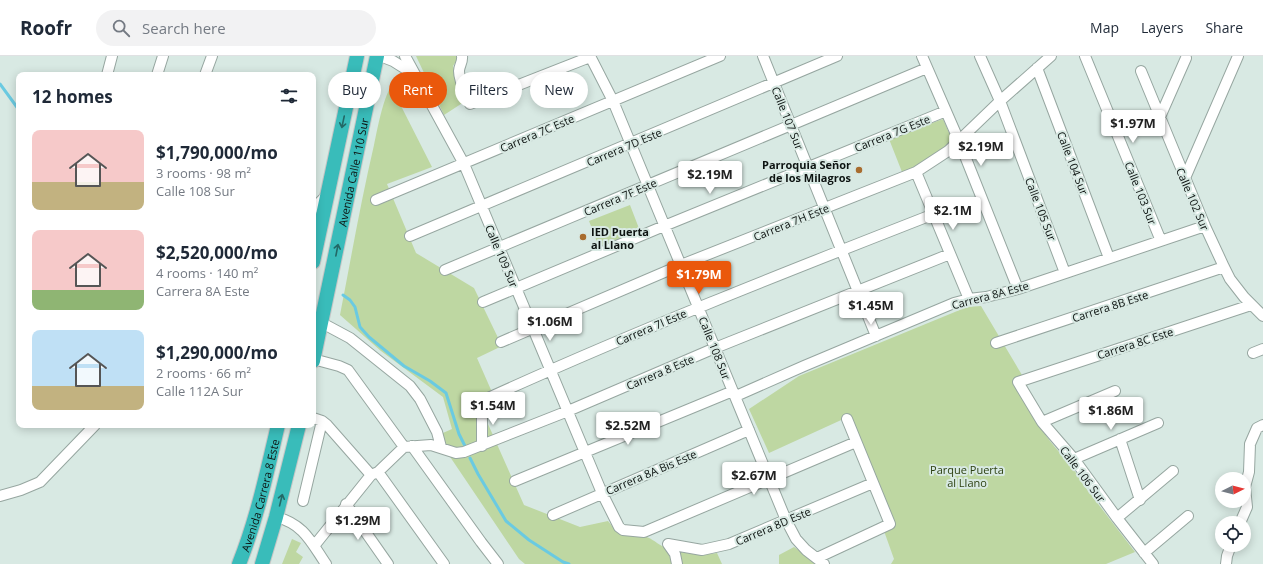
<!DOCTYPE html>
<html lang="en">
<head>
<meta charset="utf-8">
<style>
	body { margin:0; font-family:"Open Sans",sans-serif; background:#f2f2f3; color:#1f2937; height:100vh; display:flex; flex-direction:column; font-size:15px; white-space:nowrap }
	* { box-sizing:border-box; margin:0 }
	p { font-size:13px; color:#747a83 }
	.icon { flex:none; width:22px; height:22px; fill:none; stroke:currentColor; stroke-width:2; stroke-linecap:round; stroke-linejoin:round }
	.map { position:relative; flex:1; overflow:hidden }
	.drawer { position:absolute; left:16px; top:16px; width:300px; height:356px; display:flex; flex-direction:column; background:#fff; border-radius:8px; box-shadow:0 2px 10px #0003 }
	.drawer>* { flex:none }
	.banner { position:absolute; left:328px; top:16px; width:380px; height:36px; display:flex; gap:8px }
	.needle { width:26px; rotate:84deg }
	.tools { position:absolute; left:1215px; top:416px; display:grid; gap:8px }
	.tools a { display:grid; place-items:center; width:36px; height:36px; border-radius:50%; background:#fff; box-shadow:0 2px 10px #0003; font-size:20px }
	.price { position:absolute; translate:-50% -34px; padding:0 9px; border-radius:4px; background:#fff; color:#222; font-size:13px; line-height:26px; filter:drop-shadow(0 1px 2px #0008) }
	.price::after { content:''; position:absolute; left:50%; top:24px; width:12px; height:9px; margin-left:-6px; background:inherit; clip-path:polygon(0 0,100% 0,50% 100%) }
	.price.on { background:#ea580c; color:#fff }
	ul { padding:0; list-style:none }
	li { display:flex; align-items:center; gap:12px; height:100px; padding:0 16px }
	li span { display:grid; place-items:center; flex:none; width:112px; height:80px; border-radius:8px; color:#555 }
	li>.icon { margin-inline-start:auto }
	span .icon { width:48px; height:48px; fill:#fffc; stroke-width:1 }
	li b { font-size:17px }
	h2 { display:flex; justify-content:space-between; align-items:center; height:48px; padding:0 16px; font-size:17px }
	.pill { padding:0 14px; border-radius:18px; background:#fff; box-shadow:0 2px 10px #0003; font-size:14px; line-height:36px }
	.pill.on { background:#ea580c; color:#fff }
	header { display:flex; align-items:center; gap:24px; box-sizing:border-box; height:56px; padding:0 20px; background:#fff; border-bottom:1px solid #e0e1e3 }
	header strong { font-size:19px }
	nav { display:flex; gap:22px; margin-inline-start:auto; font-size:14px }
	.search { width:280px; height:36px; background:#f2f2f3; display:flex; align-items:center; gap:10px; box-sizing:border-box; padding:0 14px; border-radius:22px; color:#747a83; font-size:15px }
	.map>svg:first-child { display:block }
	.green { fill:#bed7a2 }
	.lines { fill:none; stroke-linecap:round; stroke-linejoin:round }
	.stream { stroke:#6acae1; stroke-width:3 }
	.minor-casing { stroke:#96a6a0; stroke-width:12 }
	.highway-casing { stroke:#c5c6c6; stroke-width:16 }
	.minor { stroke:#fff; stroke-width:10 }
	.highway { stroke:#39bcba; stroke-width:14 }
	.oneway { stroke:#236866 }
	.poi-dot { fill:#a86c2e; stroke:#d8e9e3; stroke-width:1.5 }
	.labels { text-anchor:middle; dominant-baseline:central; stroke-width:4; stroke-linejoin:round; paint-order:stroke }
	.street-label { font-size:11px; fill:#0d1311; stroke:#d8e9e3 }
	.poi-label { font-size:11px; font-weight:bold; fill:#0d1311; stroke:#d8e9e3; text-anchor:end }
	.park-label { font-size:11px; fill:#2c4010; stroke:#d8e9e3 }
</style>
</head>
<body>
<header>
<strong>Roofr</strong>
<div class="search"><svg class="icon" aria-label="search" viewBox="0 0 24 24"><circle cx="10" cy="10" r="6"/><path d="M15 15l6 6"/></svg>Search here</div>
<nav><a>Map</a><a>Layers</a><a>Share</a></nav>
</header>
<div class="map">
<svg width="1263" height="508" viewBox="0 0 1263 508">
	<rect width="100%" height="100%" fill="#d8e9e3"/>
	<path class="green" d="M416,0H457V4L453,10L464,46L444,59Z
		M398,21L404,22L410,29L416,41L400,48L432,111L387,128L416,197L474,232L502,290L477,302L495,343L480,350L524,449L580,471L608,465C611,468 614,474 618,477C625,482 635,479 643,480C650,481 655,486 662,490C675,497 702,500 717,497L722,508H525L519,503L436,380L452,373L443,341L381,295L340,259C351,202 361,145 374,89C378,71 384,33 398,21Z
		M943,63L953,86L917,110L902,116L889,83Z
		M630,149L640,175L599,191L589,165Z
		M981,250L1022,319L1013,323C1025,345 1035,366 1050,385C1061,399 1074,411 1082,427L1135,496L1106,508H891L894,503L884,475L893,471L850,360L769,397L749,353L799,320L967,251Z
		M292,483L301,487L296,496L303,501L299,508H282Z
		M794,491L819,508H779V499Z"/>
	<g class="lines">
		<path class="stream" d="M0,28L19,54
			M343,239L350,244L355,251L360,271L369,281L404,310L430,325L446,337L459,378L465,390
			M470,402L478,418L506,465L529,484L563,506L569,508"/>
		<g class="minor-casing">
			<path id="minor" d="M380,0L393,5L412,17
				M405,0L464,108L602,437L619,471L623,474L644,476L856,386
				M462,0C463,6 459,10 459,15C459,26 466,38 470,48L590,1
				M590,0L613,45L786,464L796,483L806,494L824,508
				M763,0L876,280
				M922,0L959,85L1018,233
				M980,0L1000,45L1065,217
				M1085,0L1161,185
				M1037,12L1109,202
				M1141,15L1205,170L1224,211L1230,223L1244,241L1263,260
				M107,19L112,0
				M157,19L163,0
				M205,19L212,0
				M1160,61L1186,2
				M916,116L969,243
				M1185,122L1238,0
				M376,144L720,0
				M313,153L327,139
				M410,180L837,0
				M445,214L927,12
				M483,246L664,170L946,55
				M322,267L350,282L410,330L420,343L437,376L441,391
				M501,286L681,209L916,116L948,95L1000,45L1051,0
				M996,287L1224,211
				M1253,297L1263,293
				M313,303L339,310L348,314L404,391
				M736,340L804,310L954,247L969,243L986,241L1018,233L1205,170
				M313,362L322,365L327,369L371,419
				M1042,366L1115,335
				M1120,383L1140,444
				M412,390L481,486L498,508
				M482,390V351L486,343C633,276 783,217 934,158
				M1074,403L1158,367
				M378,416L444,508
				M515,425L733,335
				M0,440L21,434L40,426L95,369
				M303,445L322,365
				M346,448L388,508
				M553,459L749,374
				M276,461C304,468 311,486 326,508
				M1117,462L1173,415
				M1240,467L1247,451L1245,431L1249,416L1250,388L1257,372L1263,369
				M668,488L702,494L729,488L873,427
				M668,488L675,498L677,508
				M314,490L371,419L378,416L404,391L431,389L456,397L464,396L568,355L715,292L950,198
				M1144,497L1188,460
				M817,502L890,468L847,363
				M1153,508L1117,462L1074,403L1042,366L1018,326L1251,249
				M1226,508L1227,500L1231,489"/>
		</g>
		<g class="highway-casing">
			<g id="highway">
				<path d="M313,206L357,0"/>
				<path id="s1" d="M313,305L377,0"/>
				<path id="s2" d="M239,508C257,463 267,416 278,369"/>
				<path d="M262,508L276,461L299,369"/>
			</g>
		</g>
		<use href="#minor" class="minor"/>
		<use href="#highway" class="highway"/>
	</g>
	<defs><path id="oneway-shaft" d="M-6 0H5M1.5-3L5.5 0L1.5 3" fill="none" stroke-width="1.6" stroke-linecap="round" stroke-linejoin="round"/></defs>
	<g class="oneway">
		<use href="#oneway-shaft" transform="translate(343 66) rotate(102)"/>
		<use href="#oneway-shaft" transform="translate(337 194) rotate(-79)"/>
		<use href="#oneway-shaft" transform="translate(281 444) rotate(-76)"/>
	</g>
	<g class="poi-dot">
		<circle cx="859" cy="114" r="4"/>
		<circle cx="583" cy="181" r="4"/>
	</g>
	<g class="labels">
		<g class="street-label">
			<text transform="translate(788 62) rotate(68)">Calle 107 Sur</text>
			<text transform="translate(537 77) rotate(-23)">Carrera 7C Este</text>
			<text transform="translate(892 77) rotate(-22)">Carrera 7G Este</text>
			<text transform="translate(624 91) rotate(-23)">Carrera 7D Este</text>
			<text transform="translate(1073 107) rotate(69)">Calle 104 Sur</text>
			<text stroke="none"><textPath href="#s1" startOffset="193">Avenida Calle 110 Sur</textPath></text>
			<text transform="translate(1141 137) rotate(68)">Calle 103 Sur</text>
			<text transform="translate(620 141) rotate(-23)">Carrera 7F Este</text>
			<text transform="translate(1193 143) rotate(67)">Calle 102 Sur</text>
			<text transform="translate(1041 153) rotate(69)">Calle 105 Sur</text>
			<text transform="translate(791 166) rotate(-22)">Carrera 7H Este</text>
			<text transform="translate(502 200) rotate(67)">Calle 109 Sur</text>
			<text transform="translate(990 239) rotate(-15)">Carrera 8A Este</text>
			<text transform="translate(1110 250) rotate(-18)">Carrera 8B Este</text>
			<text transform="translate(651 271) rotate(-23)">Carrera 7I Este</text>
			<text transform="translate(1135 287) rotate(-18)">Carrera 8C Este</text>
			<text transform="translate(715 292) rotate(68)">Calle 108 Sur</text>
			<text transform="translate(660 316) rotate(-23)">Carrera 8 Este</text>
			<text transform="translate(651 416) rotate(-23)">Carrera 8A Bis Este</text>
			<text transform="translate(1083 418) rotate(53)">Calle 106 Sur</text>
			<text stroke="none"><textPath href="#s2" startOffset="72">Avenida Carrera 8 Este</textPath></text>
			<text transform="translate(773 470) rotate(-23)">Carrera 8D Este</text>
		</g>
		<g class="poi-label">
			<text x="851" y="108">Parroquia Señor<tspan x="851" dy="13">de los Milagros</tspan></text>
			<text x="591" y="175" text-anchor="start">IED Puerta<tspan x="591" dy="13">al Llano</tspan></text>
		</g>
		<g class="park-label">
			<text x="967" y="413">Parque Puerta<tspan x="967" dy="13">al Llano</tspan></text>
		</g>
	</g>
</svg>
<div class="tools">
<a><svg class="needle" viewBox="-14 -14 28 28"><path d="M0-13l5 13h-10z" fill="#e53935"/><path d="M0 13l5-13h-10z" fill="#747a83"/></svg></a>
<a><svg class="icon" aria-label="locate" viewBox="0 0 24 24"><circle cx="12" cy="12" r="6"/><path d="M12 2v4M12 18v4M2 12h4M18 12h4"/></svg></a>
</div>
<b class="price" style="left:1133px;top:88px">$1.97M</b>
<b class="price" style="left:981px;top:111px">$2.19M</b>
<b class="price" style="left:710px;top:139px">$2.19M</b>
<b class="price" style="left:953px;top:175px">$2.1M</b>
<b class="price on" style="left:699px;top:239px">$1.79M</b>
<b class="price" style="left:871px;top:270px">$1.45M</b>
<b class="price" style="left:550px;top:286px">$1.06M</b>
<b class="price" style="left:493px;top:370px">$1.54M</b>
<b class="price" style="left:1111px;top:375px">$1.86M</b>
<b class="price" style="left:628px;top:390px">$2.52M</b>
<b class="price" style="left:754px;top:440px">$2.67M</b>
<b class="price" style="left:358px;top:485px">$1.29M</b>
<div class="banner">
<a class="pill">Buy</a>
<a class="pill on">Rent</a>
<a class="pill">Filters</a>
<a class="pill">New</a>
</div>
<section class="drawer">
<h2>12 homes<svg class="icon" aria-label="filters" viewBox="0 0 24 24"><path d="M4 7h16M4 17h16"/><circle cx="9" cy="7" r="2"/><circle cx="15" cy="17" r="2"/></svg></h2>
<ul>
<li><span style="background:linear-gradient(#f6c9c9 65%,#c2b280 0)"><svg class="icon" aria-label="home" viewBox="0 0 24 24"><path d="M3 11l9-7 9 7M6 9v11h12V9"/></svg></span><div><b>$1,790,000/mo</b><p>3 rooms · 98 m²</p><p>Calle 108 Sur</p></div></li>
<li><span style="background:linear-gradient(#f6c9c9 75%,#8fb573 0)"><svg class="icon" aria-label="home" viewBox="0 0 24 24"><path d="M3 11l9-7 9 7M6 9v11h12V9"/></svg></span><div><b>$2,520,000/mo</b><p>4 rooms · 140 m²</p><p>Carrera 8A Este</p></div></li>
<li><span style="background:linear-gradient(#bfe0f5 70%,#c2b280 0)"><svg class="icon" aria-label="home" viewBox="0 0 24 24"><path d="M3 11l9-7 9 7M6 9v11h12V9"/></svg></span><div><b>$1,290,000/mo</b><p>2 rooms · 66 m²</p><p>Calle 112A Sur</p></div></li>
</ul>
</section>
</div>
</body>
</html>
